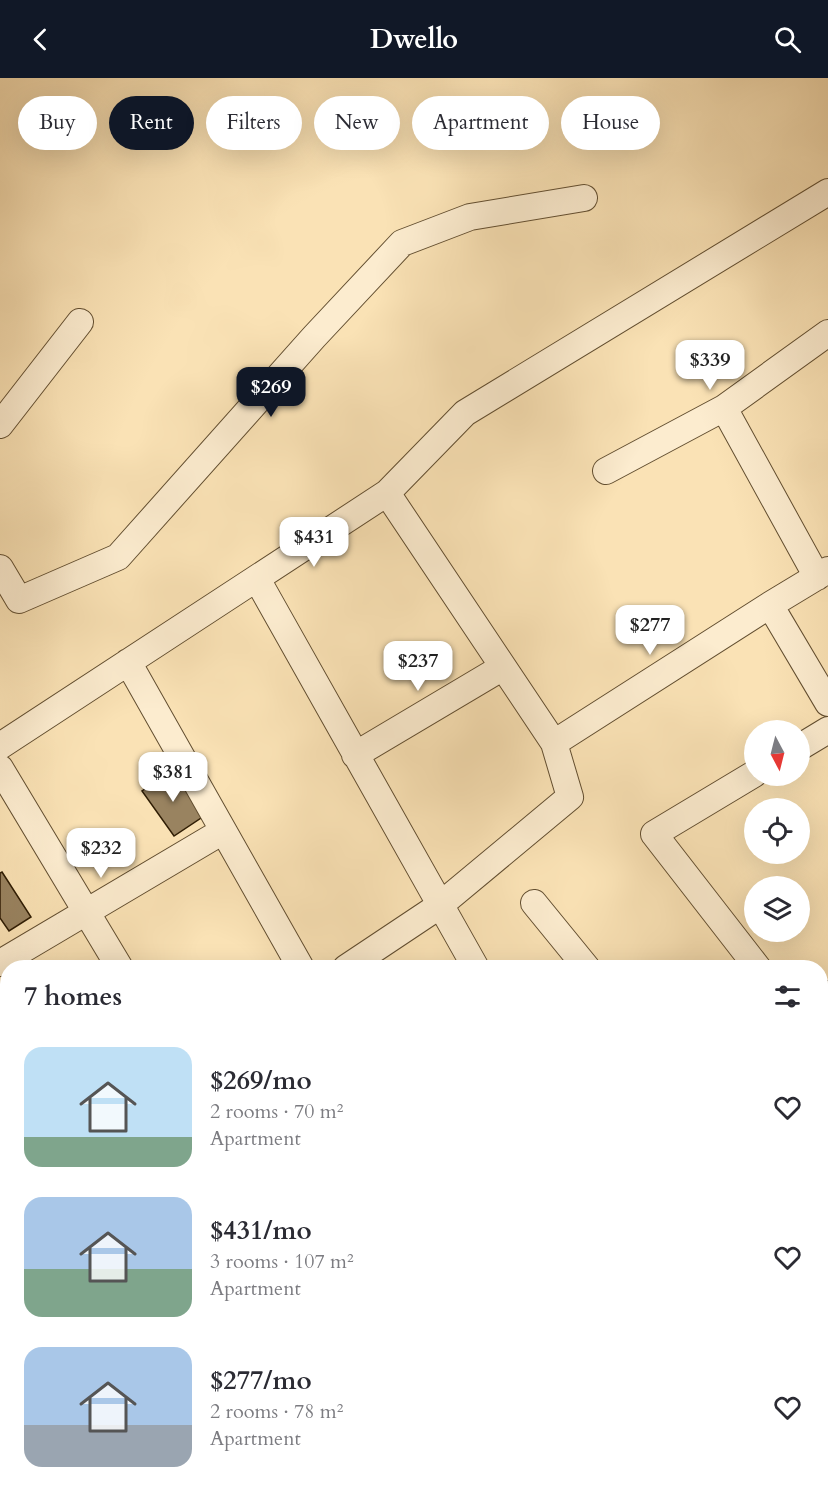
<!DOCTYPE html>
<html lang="en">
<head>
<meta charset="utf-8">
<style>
	body { margin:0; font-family:Cardo,serif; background:#f7f7f7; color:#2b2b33; height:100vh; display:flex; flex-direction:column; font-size:22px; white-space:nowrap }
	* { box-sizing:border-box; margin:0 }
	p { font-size:20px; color:#7c7c81 }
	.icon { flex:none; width:33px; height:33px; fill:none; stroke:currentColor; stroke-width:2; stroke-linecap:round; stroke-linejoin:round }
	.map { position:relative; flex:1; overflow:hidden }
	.details { position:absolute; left:0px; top:882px; width:828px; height:536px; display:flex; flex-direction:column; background:#fff; border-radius:24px 24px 0 0; box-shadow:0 6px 24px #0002 }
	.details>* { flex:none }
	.guide { position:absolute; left:18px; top:18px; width:792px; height:54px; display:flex; gap:12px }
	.needle { width:39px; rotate:173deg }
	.controls { position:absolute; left:744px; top:642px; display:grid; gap:12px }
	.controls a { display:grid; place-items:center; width:66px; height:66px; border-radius:50%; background:#fff; box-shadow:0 6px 24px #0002; font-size:30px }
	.price { position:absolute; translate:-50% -51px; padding:0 14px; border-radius:12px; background:#fff; color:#222; font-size:20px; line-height:39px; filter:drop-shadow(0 2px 3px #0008) }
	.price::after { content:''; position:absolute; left:50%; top:36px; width:18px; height:14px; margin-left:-9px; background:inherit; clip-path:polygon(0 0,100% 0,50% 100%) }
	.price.active { background:#111827; color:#fff }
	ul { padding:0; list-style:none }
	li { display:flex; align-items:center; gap:18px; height:150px; padding:0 24px }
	li span { display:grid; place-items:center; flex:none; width:168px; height:120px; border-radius:18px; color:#555 }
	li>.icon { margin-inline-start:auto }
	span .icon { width:72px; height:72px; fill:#fffc; stroke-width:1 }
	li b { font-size:26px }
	h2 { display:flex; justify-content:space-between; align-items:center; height:72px; padding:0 24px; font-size:26px }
	.tag { padding:0 21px; border-radius:27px; background:#fff; box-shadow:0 6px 24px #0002; font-size:21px; line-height:54px }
	.tag.active { background:#111827; color:#fff }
	header { display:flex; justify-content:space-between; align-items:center; height:78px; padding:0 24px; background:#111827; color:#fff; font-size:27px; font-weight:700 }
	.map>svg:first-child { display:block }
	.building { fill:#998360; stroke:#2f1d04; stroke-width:1.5 }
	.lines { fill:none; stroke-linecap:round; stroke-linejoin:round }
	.street-casing { stroke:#624e30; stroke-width:28 }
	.street { stroke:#fceccf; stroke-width:26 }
</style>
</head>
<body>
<header><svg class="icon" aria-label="back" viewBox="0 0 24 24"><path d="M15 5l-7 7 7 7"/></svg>Dwello<svg class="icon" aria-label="search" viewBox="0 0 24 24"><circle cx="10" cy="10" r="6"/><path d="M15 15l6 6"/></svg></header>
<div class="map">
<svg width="828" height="1417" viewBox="0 0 828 1417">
	<rect width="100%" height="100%" fill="#fae2b5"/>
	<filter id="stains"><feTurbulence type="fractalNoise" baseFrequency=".00333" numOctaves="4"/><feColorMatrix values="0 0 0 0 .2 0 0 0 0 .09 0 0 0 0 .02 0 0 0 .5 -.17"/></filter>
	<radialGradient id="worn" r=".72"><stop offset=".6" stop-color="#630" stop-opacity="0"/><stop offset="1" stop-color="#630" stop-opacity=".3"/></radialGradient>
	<path class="building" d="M173,692L204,738L174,758L142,713Z
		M2,794L31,839L9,853L0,840V795Z"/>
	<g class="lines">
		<g class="street-casing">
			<path id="street" d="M724,330L817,499
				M0,347L80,244
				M606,393L724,330L828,255
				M387,415L465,335L828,114
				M0,490L19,522L118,479L314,259L402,165L470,139L584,120
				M828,492L770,527L828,625
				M257,501L476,890
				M128,584L301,890
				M554,665L770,527
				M0,668L387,415L554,665L570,719L439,828L346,890
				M800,669L828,652
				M355,677L503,589
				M0,690L120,890
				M754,696L654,756L758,890
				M534,825L587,890
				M0,885L223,753
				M820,922L828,916
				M820,962L828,969
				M0,979L8,993
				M820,1129L828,1136
				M0,1184L8,1196
				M820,1315L828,1302
				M128,1410L132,1417
				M760,1417L766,1410"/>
		</g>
		<use href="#street" class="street"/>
	</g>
	<rect width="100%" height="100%" filter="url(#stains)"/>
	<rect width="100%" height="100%" fill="url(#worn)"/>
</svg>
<div class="controls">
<a><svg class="needle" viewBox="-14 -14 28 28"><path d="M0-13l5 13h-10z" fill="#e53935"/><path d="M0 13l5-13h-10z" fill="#7c7c81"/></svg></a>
<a><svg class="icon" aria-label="locate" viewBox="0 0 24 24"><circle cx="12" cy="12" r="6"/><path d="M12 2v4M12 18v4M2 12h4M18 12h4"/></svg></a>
<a><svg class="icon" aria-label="layers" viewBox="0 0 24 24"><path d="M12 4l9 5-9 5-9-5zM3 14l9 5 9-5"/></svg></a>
</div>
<b class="price" style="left:710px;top:313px">$339</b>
<b class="price active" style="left:271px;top:340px">$269</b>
<b class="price" style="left:314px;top:490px">$431</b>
<b class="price" style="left:650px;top:578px">$277</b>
<b class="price" style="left:418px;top:614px">$237</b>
<b class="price" style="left:173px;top:725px">$381</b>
<b class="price" style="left:101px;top:801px">$232</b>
<div class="guide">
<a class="tag">Buy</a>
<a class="tag active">Rent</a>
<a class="tag">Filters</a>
<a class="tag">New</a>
<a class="tag">Apartment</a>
<a class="tag">House</a>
</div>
<section class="details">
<h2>7 homes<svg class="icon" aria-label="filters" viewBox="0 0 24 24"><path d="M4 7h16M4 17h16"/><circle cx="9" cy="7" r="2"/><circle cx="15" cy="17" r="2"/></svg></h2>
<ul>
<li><span style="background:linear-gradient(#bfe0f5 75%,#7fa58c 0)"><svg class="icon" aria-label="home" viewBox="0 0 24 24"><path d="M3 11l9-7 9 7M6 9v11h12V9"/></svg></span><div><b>$269/mo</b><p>2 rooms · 70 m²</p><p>Apartment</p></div><svg class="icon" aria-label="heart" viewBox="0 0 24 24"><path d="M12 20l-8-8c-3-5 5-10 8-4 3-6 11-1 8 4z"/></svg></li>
<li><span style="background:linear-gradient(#a9c7e8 60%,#7fa58c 0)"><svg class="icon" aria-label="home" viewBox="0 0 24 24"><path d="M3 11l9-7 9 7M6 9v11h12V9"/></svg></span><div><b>$431/mo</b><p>3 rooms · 107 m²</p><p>Apartment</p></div><svg class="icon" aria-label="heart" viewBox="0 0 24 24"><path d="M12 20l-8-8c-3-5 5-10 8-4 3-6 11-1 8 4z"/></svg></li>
<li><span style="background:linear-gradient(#a9c7e8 65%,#9aa5b1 0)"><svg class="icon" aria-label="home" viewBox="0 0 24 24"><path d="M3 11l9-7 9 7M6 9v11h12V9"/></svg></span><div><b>$277/mo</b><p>2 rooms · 78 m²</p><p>Apartment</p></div><svg class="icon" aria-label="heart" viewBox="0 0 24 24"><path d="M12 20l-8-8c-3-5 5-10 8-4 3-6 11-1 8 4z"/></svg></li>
</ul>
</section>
</div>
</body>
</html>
